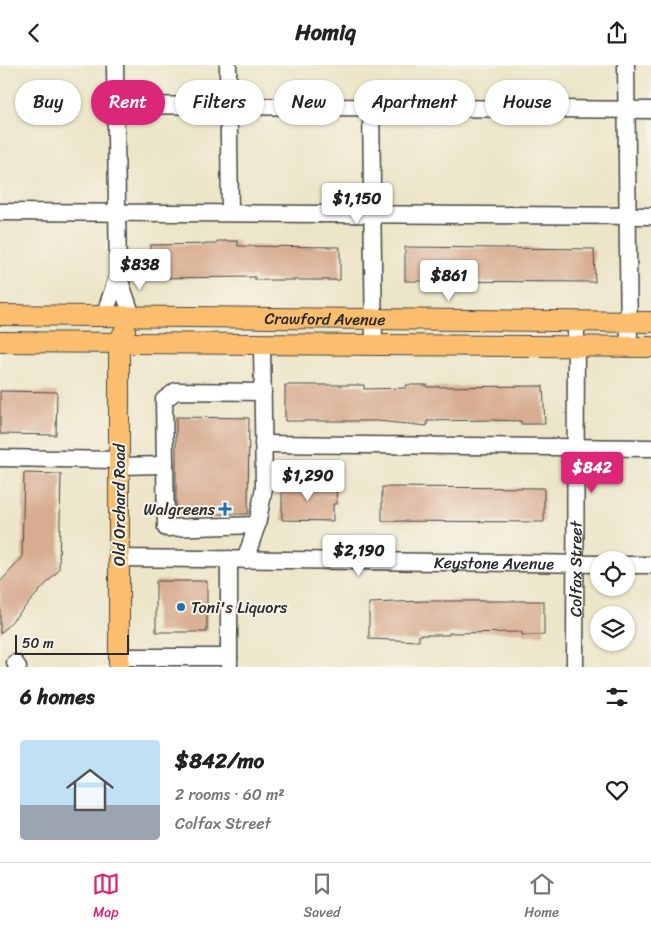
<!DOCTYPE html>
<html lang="en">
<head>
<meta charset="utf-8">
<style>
	body { margin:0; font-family:Sriracha,sans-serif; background:#f6f6f6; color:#222; height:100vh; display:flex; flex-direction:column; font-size:19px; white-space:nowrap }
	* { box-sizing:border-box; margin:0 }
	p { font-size:16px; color:#767676 }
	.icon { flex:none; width:28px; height:28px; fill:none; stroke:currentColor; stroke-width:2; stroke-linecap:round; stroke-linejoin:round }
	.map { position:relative; height:602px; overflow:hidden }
	.sheet { display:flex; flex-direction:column; background:#fff; flex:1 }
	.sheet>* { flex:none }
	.top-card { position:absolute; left:15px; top:15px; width:621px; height:45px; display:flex; gap:10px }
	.fabs { position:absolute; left:590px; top:486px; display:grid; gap:10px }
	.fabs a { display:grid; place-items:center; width:45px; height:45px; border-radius:50%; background:#fff; box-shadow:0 1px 4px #0004; font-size:25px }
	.scale { position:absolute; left:15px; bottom:12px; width:114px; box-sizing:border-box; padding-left:5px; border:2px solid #2b2b2b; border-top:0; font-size:14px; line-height:18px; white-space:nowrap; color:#2b2b2b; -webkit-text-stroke:4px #f7f3e8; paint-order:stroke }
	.price { position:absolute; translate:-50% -42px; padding:0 11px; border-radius:5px; background:#fff; color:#222; font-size:16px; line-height:32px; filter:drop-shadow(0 1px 2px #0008) }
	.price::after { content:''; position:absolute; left:50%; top:30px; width:15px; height:11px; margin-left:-8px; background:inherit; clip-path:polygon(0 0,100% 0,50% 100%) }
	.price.active { background:#db2777; color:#fff }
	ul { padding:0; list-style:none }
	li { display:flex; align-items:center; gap:15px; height:125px; padding:0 20px }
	li span { display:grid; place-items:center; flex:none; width:140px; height:100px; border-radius:5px; color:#555 }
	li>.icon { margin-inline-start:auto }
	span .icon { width:60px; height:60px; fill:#fffc; stroke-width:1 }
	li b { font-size:21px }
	h2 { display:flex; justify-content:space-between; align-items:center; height:60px; padding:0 20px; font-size:21px }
	.pill { padding:0 18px; border-radius:22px; background:#fff; box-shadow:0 1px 4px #0004; font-size:18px; line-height:45px }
	.pill.active { background:#db2777; color:#fff }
	header { display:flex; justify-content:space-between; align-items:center; height:65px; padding:0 20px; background:#fff; font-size:22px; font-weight:700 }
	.dock { display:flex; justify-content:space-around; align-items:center; height:70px; border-top:1px solid #e0e0e0; background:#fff; font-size:14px; color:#767676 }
	.dock a { display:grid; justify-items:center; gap:2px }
	.dock .active { color:#db2777 }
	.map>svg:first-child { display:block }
	.building { fill:#d7ac90 }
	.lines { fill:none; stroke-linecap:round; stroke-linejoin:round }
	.minor-casing { stroke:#484743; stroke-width:19 }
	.major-casing { stroke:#484743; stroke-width:22 }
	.minor { stroke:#fff; stroke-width:16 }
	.major { stroke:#fbbd6e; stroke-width:20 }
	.poi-dot { fill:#1f6fb2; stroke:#f7f3e8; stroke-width:2 }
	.labels { text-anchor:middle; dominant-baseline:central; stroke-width:4; stroke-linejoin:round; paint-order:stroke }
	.street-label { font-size:16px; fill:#2b2b2b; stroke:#f7f3e8 }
	.poi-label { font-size:16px; fill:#2b2b2b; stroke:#f7f3e8; text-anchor:end }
</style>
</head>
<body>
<header><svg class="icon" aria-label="back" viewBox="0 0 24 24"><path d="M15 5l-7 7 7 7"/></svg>Homiq<svg class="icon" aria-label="share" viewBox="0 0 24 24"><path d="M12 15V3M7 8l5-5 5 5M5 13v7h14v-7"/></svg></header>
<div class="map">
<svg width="651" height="602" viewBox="0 0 651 602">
	<rect width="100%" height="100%" fill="#f7f3e8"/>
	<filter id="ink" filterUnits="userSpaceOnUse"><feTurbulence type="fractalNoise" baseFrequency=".02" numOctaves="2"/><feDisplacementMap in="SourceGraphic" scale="10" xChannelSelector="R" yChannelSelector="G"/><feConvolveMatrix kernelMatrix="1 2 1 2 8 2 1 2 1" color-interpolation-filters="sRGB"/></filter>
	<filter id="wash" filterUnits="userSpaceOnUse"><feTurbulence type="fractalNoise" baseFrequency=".0096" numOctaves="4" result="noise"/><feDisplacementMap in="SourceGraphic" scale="20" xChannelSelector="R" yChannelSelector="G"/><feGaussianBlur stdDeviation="1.12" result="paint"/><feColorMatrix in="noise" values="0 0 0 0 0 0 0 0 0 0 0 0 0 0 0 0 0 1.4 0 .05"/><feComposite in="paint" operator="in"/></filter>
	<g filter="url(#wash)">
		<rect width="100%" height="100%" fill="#ece5c8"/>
		<g id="blocks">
			<path class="building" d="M217,176H238V181L340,182V215H255V212L150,213V180L217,179Z
				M405,182L594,184L595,217L405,216Z
				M285,320H364V324L406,323V320H427V322L543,321L545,359H521V356L491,355L427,356V361L377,356H285Z
				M0,326L57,327L56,370L0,369Z
				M176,352L249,353L248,449H176Z
				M24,408L61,409L59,505L0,569V517L22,493Z
				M282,418H301V421H336L337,439H333V456L282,455Z
				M382,422L544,423V457L382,456Z
				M156,516H207V567H156Z
				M427,536H544V570H522V567L449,568V570H419V576L369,574V538Z"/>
		</g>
	</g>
	<g filter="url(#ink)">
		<use href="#blocks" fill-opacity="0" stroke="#484743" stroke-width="1"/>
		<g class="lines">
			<g class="minor-casing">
				<g id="minor">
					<path d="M115,0L118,210L132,251"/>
					<path d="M228,0L230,147"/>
					<path d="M626,0L629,282"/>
					<path d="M115,40L651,45"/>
					<path d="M371,41L374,280"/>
					<path d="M0,147L651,151"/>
					<path d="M104,251L118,210"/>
					<path d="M263,379L651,383"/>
					<path d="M0,393L119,395"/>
					<path d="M119,401L165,400"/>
					<path d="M257,460L166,463L164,335L176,326L263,327"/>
					<path id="s1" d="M119,493L599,499"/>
					<path d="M245,495L257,460L264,423L262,278"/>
					<path d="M626,500H651"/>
					<path d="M119,592H229"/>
					<path d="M15,598L18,602"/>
					<path d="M229,602V494"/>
					<path id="s2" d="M575,602L576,256"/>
				</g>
			</g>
			<g class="major-casing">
				<g id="major">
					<path id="s3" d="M0,250L651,257"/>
					<path d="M0,277L651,282"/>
					<path d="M119,602V277L125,265"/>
				</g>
			</g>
			<use href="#minor" class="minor"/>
			<use href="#major" class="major"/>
		</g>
	</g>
	<g class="poi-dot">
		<path d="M222.5 436.5h5v5h5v5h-5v5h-5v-5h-5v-5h5z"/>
		<circle cx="181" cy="542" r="5"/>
	</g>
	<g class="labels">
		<g class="street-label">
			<text stroke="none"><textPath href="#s3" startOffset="325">Crawford Avenue</textPath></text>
			<text transform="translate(119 440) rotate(-90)">Old Orchard Road</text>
			<text stroke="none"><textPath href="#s1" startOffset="375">Keystone Avenue</textPath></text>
			<text stroke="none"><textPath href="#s2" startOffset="98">Colfax Street</textPath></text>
		</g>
		<g class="poi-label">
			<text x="215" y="444">Walgreens</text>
			<text x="191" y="542" text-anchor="start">Toni's Liquors</text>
		</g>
	</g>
</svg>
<div class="fabs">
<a><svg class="icon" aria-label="locate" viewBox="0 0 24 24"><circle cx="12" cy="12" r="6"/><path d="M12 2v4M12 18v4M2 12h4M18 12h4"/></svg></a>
<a><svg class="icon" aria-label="layers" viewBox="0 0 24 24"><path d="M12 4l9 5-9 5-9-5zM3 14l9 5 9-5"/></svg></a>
</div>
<div class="scale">50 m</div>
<b class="price" style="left:357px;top:160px">$1,150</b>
<b class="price" style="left:140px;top:226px">$838</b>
<b class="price" style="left:449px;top:237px">$861</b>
<b class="price active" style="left:592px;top:429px">$842</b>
<b class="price" style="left:308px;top:437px">$1,290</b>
<b class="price" style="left:359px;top:512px">$2,190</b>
<div class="top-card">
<a class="pill">Buy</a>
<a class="pill active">Rent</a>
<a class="pill">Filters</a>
<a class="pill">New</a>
<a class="pill">Apartment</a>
<a class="pill">House</a>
</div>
</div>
<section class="sheet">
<h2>6 homes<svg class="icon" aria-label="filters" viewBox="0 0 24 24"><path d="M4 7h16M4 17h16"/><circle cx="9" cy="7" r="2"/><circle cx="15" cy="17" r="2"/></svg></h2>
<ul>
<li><span style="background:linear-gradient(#bfe0f5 65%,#9aa5b1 0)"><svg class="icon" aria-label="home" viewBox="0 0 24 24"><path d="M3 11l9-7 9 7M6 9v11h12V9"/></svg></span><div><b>$842/mo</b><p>2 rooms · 60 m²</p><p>Colfax Street</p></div><svg class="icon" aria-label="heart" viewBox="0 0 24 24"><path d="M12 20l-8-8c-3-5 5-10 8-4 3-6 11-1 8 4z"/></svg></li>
</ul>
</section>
<nav class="dock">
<a class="active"><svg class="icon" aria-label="map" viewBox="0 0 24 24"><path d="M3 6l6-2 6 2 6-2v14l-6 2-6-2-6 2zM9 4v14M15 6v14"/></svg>Map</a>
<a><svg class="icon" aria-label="saved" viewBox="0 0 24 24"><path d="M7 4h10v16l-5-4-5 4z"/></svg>Saved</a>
<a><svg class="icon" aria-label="home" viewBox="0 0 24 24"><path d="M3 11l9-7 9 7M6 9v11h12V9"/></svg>Home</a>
</nav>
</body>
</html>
